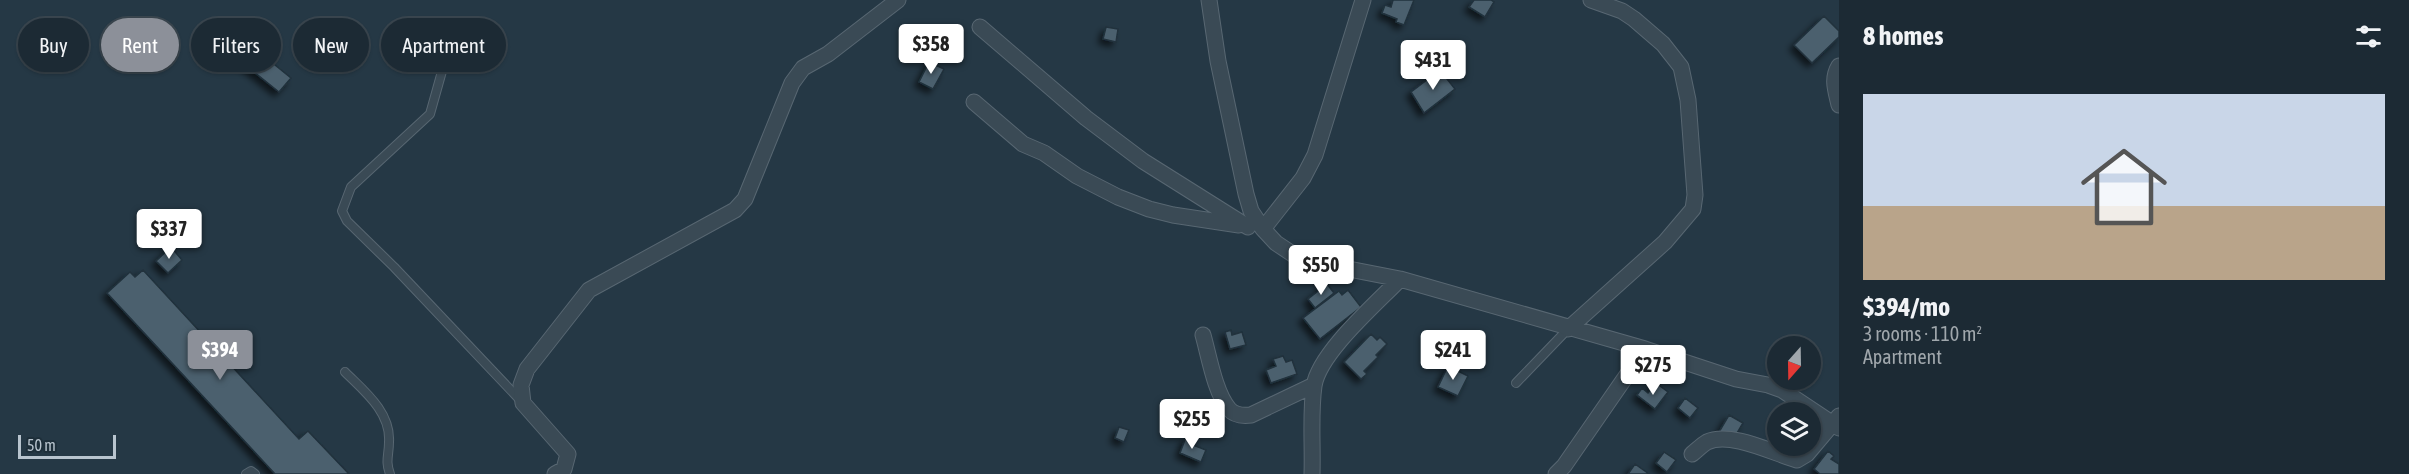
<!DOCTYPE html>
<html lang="en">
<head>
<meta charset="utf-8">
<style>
	body { margin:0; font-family:"Asap Condensed",sans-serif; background:#25323c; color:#f1f3f6; height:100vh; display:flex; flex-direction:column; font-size:22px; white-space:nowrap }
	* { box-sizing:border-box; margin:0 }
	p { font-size:20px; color:#a0a7ac }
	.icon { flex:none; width:33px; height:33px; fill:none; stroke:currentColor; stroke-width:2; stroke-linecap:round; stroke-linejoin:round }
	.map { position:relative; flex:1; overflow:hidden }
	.drawer { display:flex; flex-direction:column; background:#1c2a34; width:570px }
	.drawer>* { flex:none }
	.banner { position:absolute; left:18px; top:18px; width:570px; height:54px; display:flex; gap:12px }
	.needle { width:39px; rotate:200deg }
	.controls { position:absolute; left:1767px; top:336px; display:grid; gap:12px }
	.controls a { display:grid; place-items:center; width:54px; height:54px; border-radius:50%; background:#1c2a34; box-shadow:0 2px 4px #0004,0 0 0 2px #3a464f; font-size:30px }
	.scale { position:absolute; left:18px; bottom:15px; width:98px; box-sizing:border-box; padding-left:6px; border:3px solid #b8c4ce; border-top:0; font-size:16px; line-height:21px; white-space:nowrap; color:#b8c4ce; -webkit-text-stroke:4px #1e2f3a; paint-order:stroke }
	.price { position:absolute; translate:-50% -51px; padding:0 14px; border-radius:6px; background:#fff; color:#222; font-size:20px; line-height:39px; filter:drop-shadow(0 2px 3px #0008) }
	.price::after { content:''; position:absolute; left:50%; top:36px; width:18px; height:14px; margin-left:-9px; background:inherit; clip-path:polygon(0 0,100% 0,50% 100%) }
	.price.active { background:#8c9099; color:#fff }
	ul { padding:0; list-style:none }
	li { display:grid; align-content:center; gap:12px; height:318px; padding:0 24px }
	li+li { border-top:2px solid #3a464f }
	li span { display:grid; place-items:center; height:186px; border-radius:0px; color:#555 }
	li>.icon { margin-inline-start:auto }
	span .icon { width:108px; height:108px; fill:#fffc; stroke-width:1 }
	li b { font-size:26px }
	h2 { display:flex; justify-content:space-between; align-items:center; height:72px; padding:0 24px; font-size:26px }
	.pill { padding:0 21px; border-radius:27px; background:#1c2a34; box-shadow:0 2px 4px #0004,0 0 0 2px #3a464f; font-size:21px; line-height:54px }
	.pill.active { background:#8c9099; color:#fff }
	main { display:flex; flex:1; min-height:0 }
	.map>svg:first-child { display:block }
	.building { fill:#4c606e; stroke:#20313c; stroke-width:1.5; filter:url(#shadow) }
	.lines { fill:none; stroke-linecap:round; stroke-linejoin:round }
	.lane-casing { stroke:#586772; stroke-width:10 }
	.street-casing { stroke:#586772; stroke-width:17 }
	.lane { stroke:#3a4a55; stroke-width:8 }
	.street { stroke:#3a4a55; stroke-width:15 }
</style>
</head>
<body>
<main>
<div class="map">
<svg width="1839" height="474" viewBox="0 0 1839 474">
	<defs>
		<filter id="shadow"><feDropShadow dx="-4.5" dy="4.5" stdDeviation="3" flood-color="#0009"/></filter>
	</defs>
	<rect width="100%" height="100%" fill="#253845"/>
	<path class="building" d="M1393,0H1414L1404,25L1396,22L1397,19L1382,13L1385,5L1391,7Z
		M1474,0H1491L1494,2L1485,17L1469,7Z
		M1824,16L1839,31V37L1812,63L1794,45Z
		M1106,27L1118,29L1116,42L1103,39Z
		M232,30L291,78L279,92L220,45Z
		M929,62L944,69L933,89L919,82Z
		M1440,70L1455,89L1424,113L1411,92Z
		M171,247L182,260L168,273L156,261Z
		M143,270L299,439L308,431L349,474H275L107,293L130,272L135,277Z
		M1327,284L1334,293L1315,308L1308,299Z
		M1348,290L1361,307L1320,339L1303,318L1339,291L1342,295Z
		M1231,330L1232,335L1242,332L1246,345L1230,349L1225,332Z
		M1371,334L1377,340L1380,337L1387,344L1376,355L1378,357L1364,371L1367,374L1361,379L1344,362Z
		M1283,356L1286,362L1292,360L1297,374L1271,383L1266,370L1276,366L1273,359Z
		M1448,366L1468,376L1458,396L1438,387Z
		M1656,383L1668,392L1655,409L1637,395L1642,388L1648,393Z
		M1685,398L1698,408L1690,418L1678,408Z
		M1729,415L1743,423L1733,440L1719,432Z
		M1119,427L1129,430L1124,442L1115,438Z
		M1186,437L1194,441L1193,445L1206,450L1201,462L1180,453Z
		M1828,451L1834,456L1831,459L1839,464V474H1820L1814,469Z
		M1664,452L1676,460L1667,472L1656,463Z
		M1635,464L1649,474H1628Z"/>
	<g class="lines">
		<g class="lane-casing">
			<path id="lane" d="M448,50L430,114L351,187L342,211L347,221L394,267L522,402
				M345,372C364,391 391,412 389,442C389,455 385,461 390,474
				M1516,383L1568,329
				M246,474L251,471L255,474"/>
		</g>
		<g class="street-casing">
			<path id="street" d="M1209,0L1218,61L1246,194L1251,211L1263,229
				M1363,0L1315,155L1303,178L1263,229L1276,243L1294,255L1318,263L1400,279L1645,349L1736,379L1768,385L1782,390L1839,428
				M980,27L1086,118L1143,161L1248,227
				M1839,66C1831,79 1836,91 1839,105
				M974,102L1023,144L1044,153L1077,176L1118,197L1149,209L1173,215L1239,225
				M1568,329L1665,242L1693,209L1695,195L1688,100L1681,67L1663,44L1634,19L1622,11L1591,0
				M1203,335C1209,356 1215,393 1229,409C1235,416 1243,416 1251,415L1314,385
				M1692,454C1697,450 1702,445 1707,442C1730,431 1773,453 1797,460L1807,454L1839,416
				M555,474L564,469L568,454L523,403L521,385L527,369L589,290L735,210L745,199L792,83L803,68L828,54L898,0
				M1312,474C1313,445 1310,414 1314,386C1319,353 1376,304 1400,279
				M1556,474L1564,466L1645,349"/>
		</g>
		<use href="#lane" class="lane"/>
		<use href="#street" class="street"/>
	</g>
</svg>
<div class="controls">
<a><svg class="needle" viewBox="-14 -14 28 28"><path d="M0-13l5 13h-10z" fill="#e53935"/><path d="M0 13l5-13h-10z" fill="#a0a7ac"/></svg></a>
<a><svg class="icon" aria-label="layers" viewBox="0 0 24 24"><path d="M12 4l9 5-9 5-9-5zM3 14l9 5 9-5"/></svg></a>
</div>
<div class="scale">50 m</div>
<b class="price" style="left:931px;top:75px">$358</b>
<b class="price" style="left:1433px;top:91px">$431</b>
<b class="price" style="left:169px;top:260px">$337</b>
<b class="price" style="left:1321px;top:296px">$550</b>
<b class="price active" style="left:220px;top:381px">$394</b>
<b class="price" style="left:1453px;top:381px">$241</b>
<b class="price" style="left:1653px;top:396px">$275</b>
<b class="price" style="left:1192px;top:450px">$255</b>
<div class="banner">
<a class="pill">Buy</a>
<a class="pill active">Rent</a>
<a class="pill">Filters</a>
<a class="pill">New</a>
<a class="pill">Apartment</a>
</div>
</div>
<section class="drawer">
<h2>8 homes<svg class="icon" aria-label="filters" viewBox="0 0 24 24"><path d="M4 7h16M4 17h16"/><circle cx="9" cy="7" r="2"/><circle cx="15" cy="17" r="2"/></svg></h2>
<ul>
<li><span style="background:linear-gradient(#c9d6e8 60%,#b9a48a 0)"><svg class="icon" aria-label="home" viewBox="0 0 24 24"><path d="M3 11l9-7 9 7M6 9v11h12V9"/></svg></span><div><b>$394/mo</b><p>3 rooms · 110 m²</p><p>Apartment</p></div></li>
</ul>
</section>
</main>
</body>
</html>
